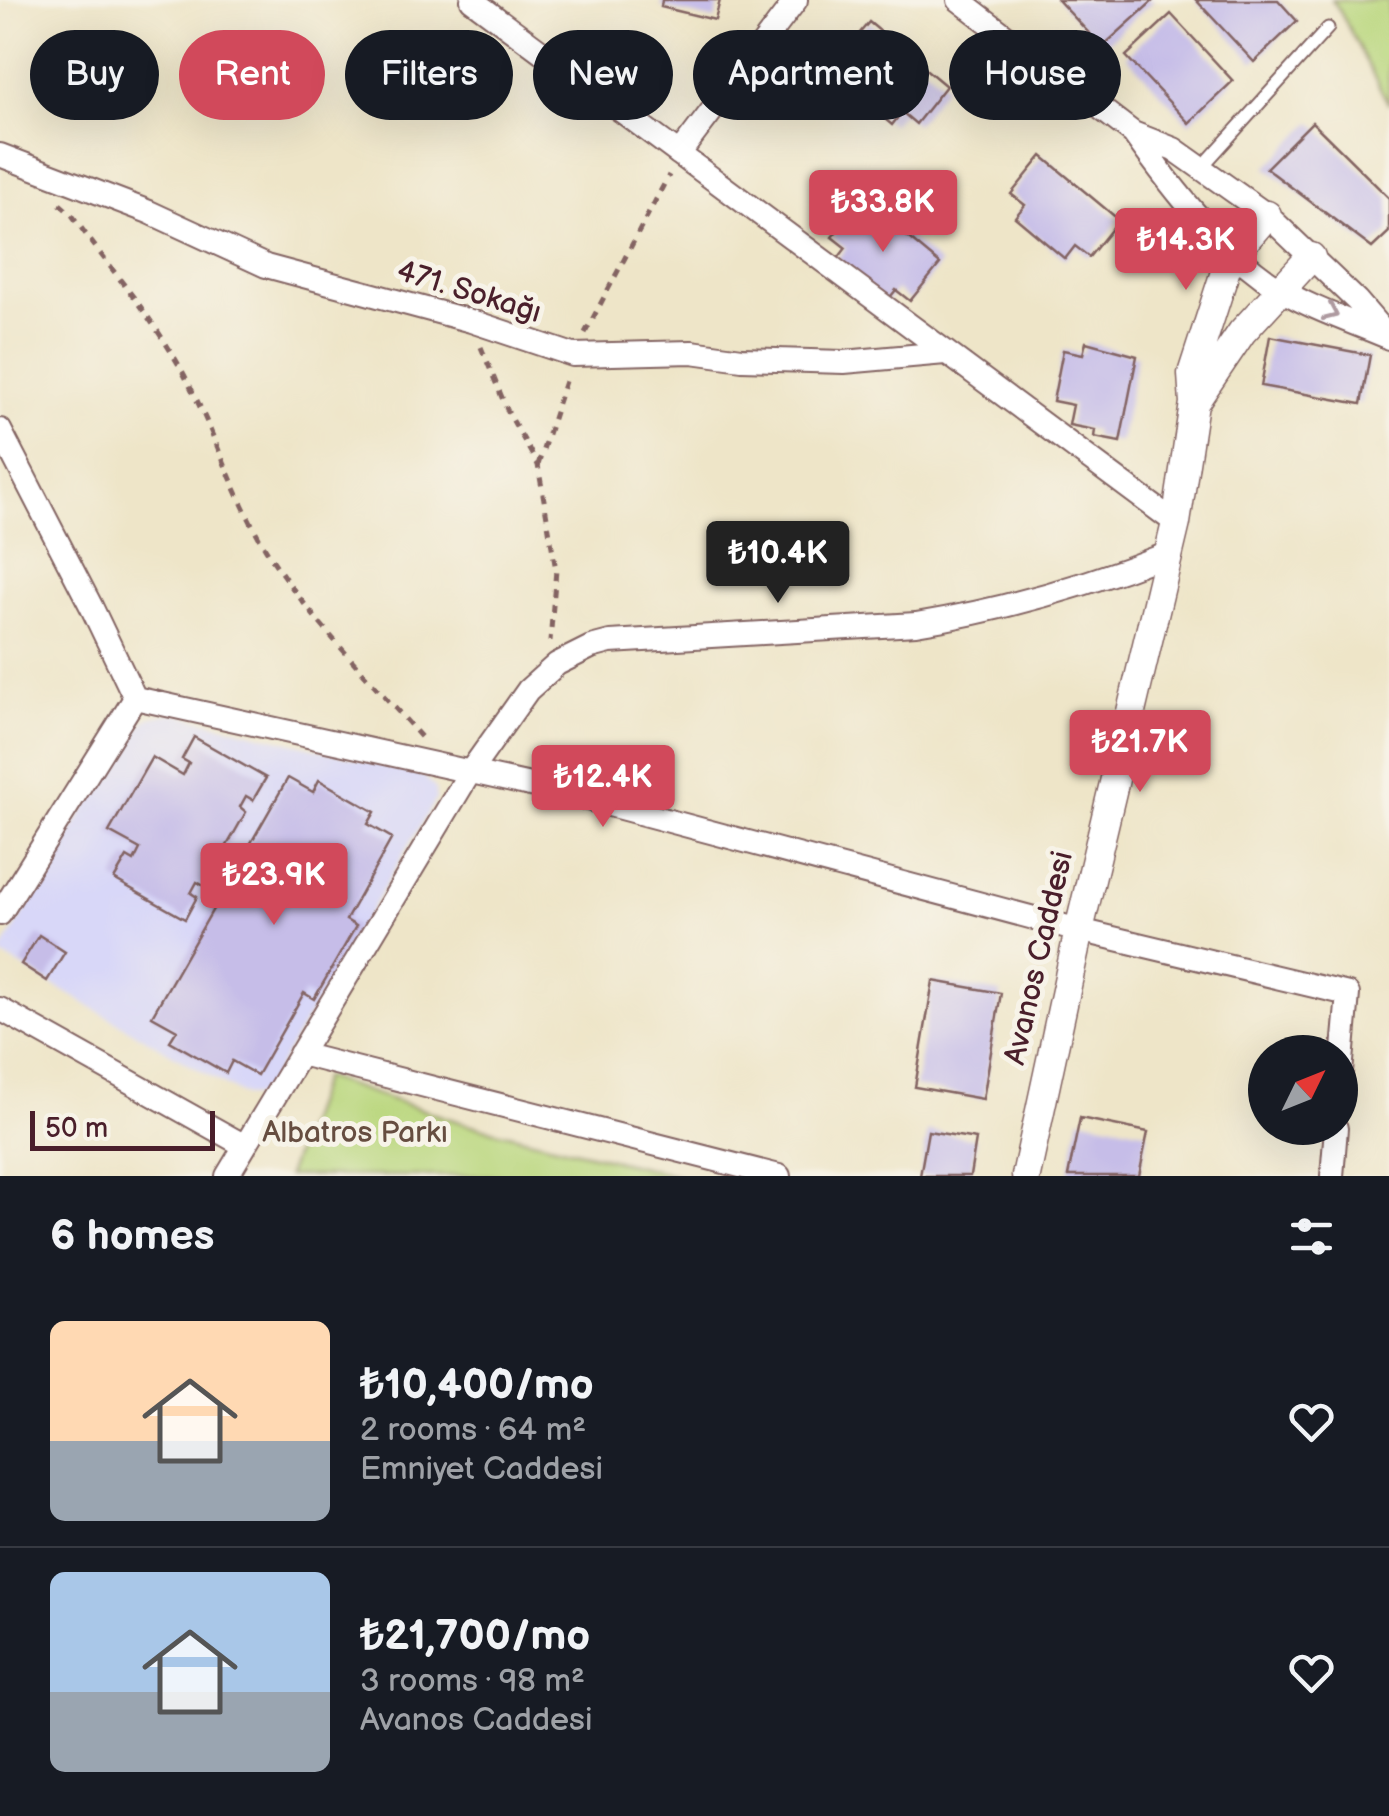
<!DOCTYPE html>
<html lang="en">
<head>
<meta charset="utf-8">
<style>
	body { margin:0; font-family:"Balsamiq Sans",sans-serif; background:#242831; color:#f1f3f6; height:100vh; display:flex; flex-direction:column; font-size:38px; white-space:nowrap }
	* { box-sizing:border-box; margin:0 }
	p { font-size:32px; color:#9ea1a6 }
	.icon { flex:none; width:55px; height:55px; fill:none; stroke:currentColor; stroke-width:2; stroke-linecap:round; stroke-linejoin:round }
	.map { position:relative; height:1176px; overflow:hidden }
	.drawer { display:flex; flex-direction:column; background:#171b24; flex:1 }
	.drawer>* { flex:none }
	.banner { position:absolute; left:30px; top:30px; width:1330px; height:90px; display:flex; gap:20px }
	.needle { width:65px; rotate:47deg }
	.fabs { position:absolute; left:1248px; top:1035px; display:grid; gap:20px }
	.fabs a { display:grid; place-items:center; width:110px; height:110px; border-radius:50%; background:#171b24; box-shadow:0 10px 40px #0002; font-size:50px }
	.scale { position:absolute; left:30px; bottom:25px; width:185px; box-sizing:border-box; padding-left:10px; border:5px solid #4a1f2b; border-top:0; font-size:28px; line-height:35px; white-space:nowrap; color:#4a1f2b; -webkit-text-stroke:8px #f7f3e8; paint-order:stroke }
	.price { position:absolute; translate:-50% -85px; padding:0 22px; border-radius:10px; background:#d1495b; color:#fff; font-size:32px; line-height:65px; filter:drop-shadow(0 2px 5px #0008) }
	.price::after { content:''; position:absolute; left:50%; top:60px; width:30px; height:22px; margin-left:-15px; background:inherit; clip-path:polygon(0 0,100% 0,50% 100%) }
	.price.selected { background:#222; color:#fff }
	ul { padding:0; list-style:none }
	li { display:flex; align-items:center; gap:30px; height:250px; padding:0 50px }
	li+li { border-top:2px solid #363941 }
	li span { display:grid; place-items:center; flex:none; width:280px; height:200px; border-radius:15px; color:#555 }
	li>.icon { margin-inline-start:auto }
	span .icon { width:120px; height:120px; fill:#fffc; stroke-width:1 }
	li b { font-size:42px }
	h2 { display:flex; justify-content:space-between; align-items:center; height:120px; padding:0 50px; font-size:42px }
	.pill { padding:0 35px; border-radius:45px; background:#171b24; box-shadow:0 10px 40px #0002; font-size:35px; line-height:90px }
	.pill.selected { background:#d1495b; color:#fff }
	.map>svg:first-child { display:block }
	.built { fill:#d8d7f8 }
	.green { fill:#bad77e; stroke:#827b54; stroke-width:2.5 }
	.building { fill:#c6bde8 }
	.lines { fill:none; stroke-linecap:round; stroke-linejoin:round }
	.service-casing { stroke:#836462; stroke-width:15 }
	.minor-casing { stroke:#836462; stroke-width:26 }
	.tertiary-casing { stroke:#836462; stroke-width:31 }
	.path { stroke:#836462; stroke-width:5; stroke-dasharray:8 8; stroke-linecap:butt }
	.service { stroke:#fff; stroke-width:11 }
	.minor { stroke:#fff; stroke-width:22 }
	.tertiary { stroke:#fff; stroke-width:28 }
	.oneway { stroke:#ae9aa0 }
	.labels { text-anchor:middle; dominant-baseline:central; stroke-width:10; stroke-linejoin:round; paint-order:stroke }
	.street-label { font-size:30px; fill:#4a1f2b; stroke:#f7f3e8 }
	.park-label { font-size:30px; fill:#664d40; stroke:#f7f3e8 }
</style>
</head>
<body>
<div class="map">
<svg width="1389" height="1176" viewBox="0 0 1389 1176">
	<rect width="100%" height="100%" fill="#f7f3e8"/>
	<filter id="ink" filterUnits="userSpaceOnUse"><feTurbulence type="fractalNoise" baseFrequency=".01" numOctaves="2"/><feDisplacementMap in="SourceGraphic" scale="20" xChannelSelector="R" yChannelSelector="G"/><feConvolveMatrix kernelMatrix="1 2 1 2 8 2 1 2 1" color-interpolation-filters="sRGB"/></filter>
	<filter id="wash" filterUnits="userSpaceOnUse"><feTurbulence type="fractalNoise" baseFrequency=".0048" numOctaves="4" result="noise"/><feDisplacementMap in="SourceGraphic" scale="40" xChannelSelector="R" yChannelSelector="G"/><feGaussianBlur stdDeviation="2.25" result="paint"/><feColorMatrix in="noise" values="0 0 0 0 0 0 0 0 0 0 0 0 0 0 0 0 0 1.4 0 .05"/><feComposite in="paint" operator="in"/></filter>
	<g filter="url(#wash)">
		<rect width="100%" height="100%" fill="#eee5c8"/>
		<path class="built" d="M174,713L424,776L435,788L436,799L261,1096H244L0,954L125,740L149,718Z"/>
		<path class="green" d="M1332,0H1389V105L1338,8Z
			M323,1077L463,1123L680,1176H287Z"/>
		<g id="blocks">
			<path class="building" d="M662,0H720L715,20L661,7Z
				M1058,0H1154L1102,47Z
				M1196,0H1278L1297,21L1254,62Z
				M1171,14L1233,81L1189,123L1126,56Z
				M869,22L946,86L916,124L902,112L892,125L842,83L852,71L838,59Z
				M1312,122L1389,198V232L1372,248L1266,168Z
				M1042,156L1119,220L1089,257L1075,246L1065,259L1015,217L1025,205L1011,194Z
				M863,200L940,264L910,301L896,290L886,302L836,261L846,248L832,237Z
				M1270,336L1370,355L1361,404L1261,386Z
				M1086,342L1137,356L1120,442L1094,437L1095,430L1069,425L1073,405L1053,401L1063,350L1083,354Z
				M194,737L266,778L253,800L246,796L240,807L246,812L204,886L197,882L191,893L197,897L185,919L114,879L127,857L134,861L140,849L109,832L152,757L183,775L189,763L182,759Z
				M288,778L313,792L319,780L375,812L368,824L392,838L346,920L356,926L314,999L304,993L257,1075L232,1061L226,1073L170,1041L177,1030L152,1016Z
				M39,935L65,952L47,981L21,964Z
				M933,981L1001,993L983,1099L915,1087Z
				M1080,1118L1148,1132L1139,1176H1068Z
				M928,1131L976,1139L970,1176H920Z"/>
		</g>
	</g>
	<g filter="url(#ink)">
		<use href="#blocks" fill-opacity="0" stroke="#836462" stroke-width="2.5"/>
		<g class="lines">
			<g class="service-casing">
				<path id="service" d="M1202,167L1328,28"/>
			</g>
			<g class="minor-casing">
				<path id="minor" d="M472,0L1176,523
					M959,0L1133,133L1174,149L1267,215L1357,301L1389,338
					M1133,133C1172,188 1221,252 1280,289C1312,309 1350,321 1385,336
					M679,154L796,0
					M0,155L149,212L266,266L471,321L573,355L692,352L742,359L844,362L945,353
					M0,430L91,606L135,698
					M135,698L553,790L1079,930L1348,994L1340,1084
					M0,914L135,698
					M0,1009L245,1146
					M300,1054L779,1176
					M227,1176L470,772L528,690L557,664L591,647L610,642L916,624C1003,610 1085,586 1167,554
					M1332,1176L1336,1128"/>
			</g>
			<g class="tertiary-casing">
				<path id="tertiary" d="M1194,403L1242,332L1311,257
					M1026,1176L1079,930L1176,523L1194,403L1192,374L1226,269L1235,252L1267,215"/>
			</g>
			<path class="path" d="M60,204L72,215C111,271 158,322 189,384C218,441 236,502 270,556C312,621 370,679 421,737
				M585,333L669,175
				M481,347L508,412L538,465L556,570L550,641
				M538,465L567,375"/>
			<use href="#service" class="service"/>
			<use href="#minor" class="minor"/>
			<use href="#tertiary" class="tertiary"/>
		</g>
		<defs><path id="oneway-chevron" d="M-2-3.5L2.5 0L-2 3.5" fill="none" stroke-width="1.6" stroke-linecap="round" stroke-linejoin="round" transform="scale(2.5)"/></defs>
		<use class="oneway" href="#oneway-chevron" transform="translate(1331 313) rotate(24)"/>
	</g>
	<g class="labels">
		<g class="street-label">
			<text transform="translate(469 292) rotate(17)">471. Sokağı</text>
			<text transform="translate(1039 958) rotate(-77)">Avanos Caddesi</text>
		</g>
		<g class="park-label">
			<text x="355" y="1133">Albatros Parkı</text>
		</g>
	</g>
</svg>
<div class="fabs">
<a><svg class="needle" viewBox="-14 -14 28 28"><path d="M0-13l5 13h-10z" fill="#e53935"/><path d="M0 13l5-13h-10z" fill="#9ea1a6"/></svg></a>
</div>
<div class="scale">50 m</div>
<b class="price" style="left:883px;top:255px">₺33.8K</b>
<b class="price" style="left:1186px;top:293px">₺14.3K</b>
<b class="price selected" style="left:778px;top:606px">₺10.4K</b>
<b class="price" style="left:1140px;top:795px">₺21.7K</b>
<b class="price" style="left:603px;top:830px">₺12.4K</b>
<b class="price" style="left:274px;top:928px">₺23.9K</b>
<div class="banner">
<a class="pill">Buy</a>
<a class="pill selected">Rent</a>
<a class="pill">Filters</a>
<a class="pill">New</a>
<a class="pill">Apartment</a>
<a class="pill">House</a>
</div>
</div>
<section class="drawer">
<h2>6 homes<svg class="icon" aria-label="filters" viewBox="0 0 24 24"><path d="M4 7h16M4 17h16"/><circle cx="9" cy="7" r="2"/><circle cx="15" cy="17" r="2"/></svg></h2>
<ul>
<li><span style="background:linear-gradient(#ffd9b3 60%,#9aa5b1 0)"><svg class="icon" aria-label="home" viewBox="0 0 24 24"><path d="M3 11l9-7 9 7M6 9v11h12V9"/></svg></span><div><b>₺10,400/mo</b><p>2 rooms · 64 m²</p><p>Emniyet Caddesi</p></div><svg class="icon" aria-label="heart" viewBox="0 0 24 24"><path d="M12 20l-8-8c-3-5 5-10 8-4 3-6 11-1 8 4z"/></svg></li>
<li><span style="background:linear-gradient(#a9c7e8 60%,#9aa5b1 0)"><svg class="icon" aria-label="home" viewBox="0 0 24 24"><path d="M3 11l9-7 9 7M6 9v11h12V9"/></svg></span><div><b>₺21,700/mo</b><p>3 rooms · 98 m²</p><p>Avanos Caddesi</p></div><svg class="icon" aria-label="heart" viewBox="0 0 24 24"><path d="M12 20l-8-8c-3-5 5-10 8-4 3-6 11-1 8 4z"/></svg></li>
</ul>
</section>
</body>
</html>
